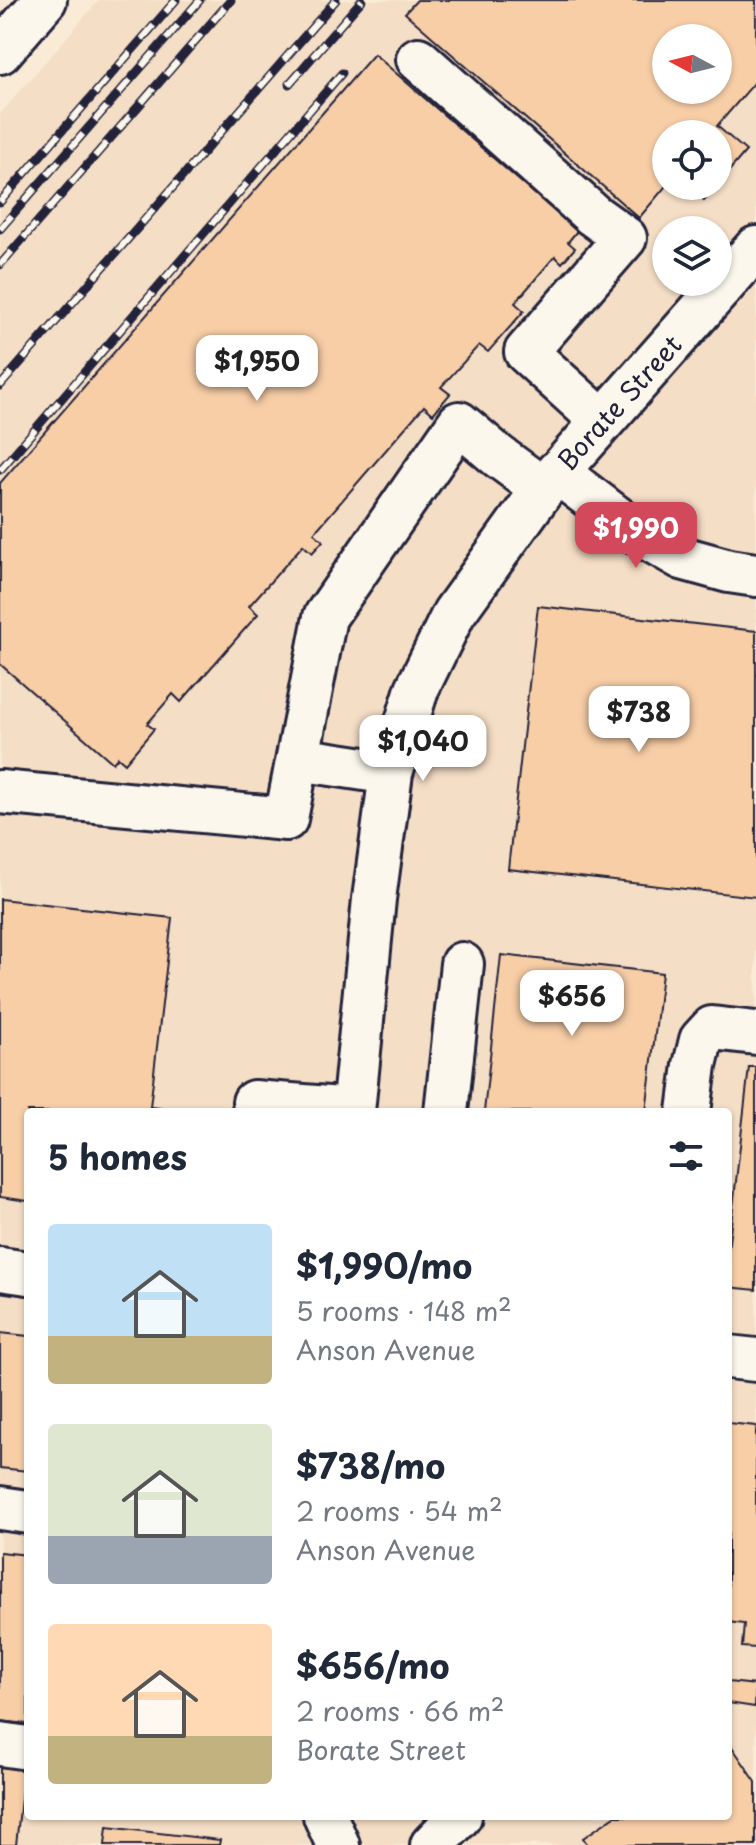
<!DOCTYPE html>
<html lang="en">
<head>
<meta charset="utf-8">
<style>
	body { margin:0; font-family:"Playpen Sans",sans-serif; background:#f2f2f3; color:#1f2937; height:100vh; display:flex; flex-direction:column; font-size:30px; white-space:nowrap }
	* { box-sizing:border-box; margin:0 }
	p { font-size:26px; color:#747a83 }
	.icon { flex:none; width:44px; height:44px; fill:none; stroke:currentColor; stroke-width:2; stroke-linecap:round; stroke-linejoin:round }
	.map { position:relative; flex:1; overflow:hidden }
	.drawer { position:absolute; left:24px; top:1108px; width:708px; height:712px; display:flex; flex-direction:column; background:#fff; border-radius:8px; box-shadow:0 2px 6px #0004 }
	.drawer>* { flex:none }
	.needle { width:52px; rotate:277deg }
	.tools { position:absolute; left:652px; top:24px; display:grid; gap:16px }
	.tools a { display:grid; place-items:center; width:80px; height:80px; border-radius:50%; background:#fff; box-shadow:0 2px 6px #0004; font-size:40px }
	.price { position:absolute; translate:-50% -68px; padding:0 18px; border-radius:16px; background:#fff; color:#222; font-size:26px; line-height:52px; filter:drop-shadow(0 2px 4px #0008) }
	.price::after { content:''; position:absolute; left:50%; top:48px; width:24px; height:18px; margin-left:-12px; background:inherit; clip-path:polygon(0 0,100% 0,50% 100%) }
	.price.current { background:#d1495b; color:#fff }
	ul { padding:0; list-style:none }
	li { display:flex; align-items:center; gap:24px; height:200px; padding:0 24px }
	li span { display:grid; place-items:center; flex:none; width:224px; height:160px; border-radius:8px; color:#555 }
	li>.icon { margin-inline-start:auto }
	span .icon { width:96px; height:96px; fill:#fffc; stroke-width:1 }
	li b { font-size:34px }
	h2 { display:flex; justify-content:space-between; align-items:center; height:96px; padding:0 24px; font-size:34px }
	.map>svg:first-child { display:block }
	.built { fill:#f5dec6; fill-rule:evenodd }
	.building { fill:#f8cea7; stroke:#22223b; stroke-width:2; fill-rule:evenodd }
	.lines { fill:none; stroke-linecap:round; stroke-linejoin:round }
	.minor-casing { stroke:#22223b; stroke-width:48 }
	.minor { stroke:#fbf7ec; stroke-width:42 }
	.rail-casing { stroke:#22223b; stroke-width:9 }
	.rail { stroke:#fbf7ec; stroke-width:6; stroke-dasharray:18; stroke-linecap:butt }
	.labels { text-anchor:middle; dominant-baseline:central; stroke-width:7; stroke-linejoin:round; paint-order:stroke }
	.street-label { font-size:26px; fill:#22223b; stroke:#fbf7ec }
</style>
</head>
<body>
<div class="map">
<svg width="756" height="1845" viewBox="0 0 756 1845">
	<rect width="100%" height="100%" fill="#faebd7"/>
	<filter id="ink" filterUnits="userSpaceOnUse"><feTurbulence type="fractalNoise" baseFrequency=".0125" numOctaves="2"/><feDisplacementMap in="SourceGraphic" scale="16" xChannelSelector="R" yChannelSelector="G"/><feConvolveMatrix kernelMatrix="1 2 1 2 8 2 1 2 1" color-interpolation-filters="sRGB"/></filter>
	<g filter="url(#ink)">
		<path class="built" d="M99,0H756V1845H0V114ZM666,38H718V90H666ZM666,134H718V186H666ZM666,230H718V282H666ZM28,1112H728V1816H28Z"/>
		<path class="building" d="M417,0H756V81L717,126L746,151L718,184V134H666V186L639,218L405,13ZM666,38H718V90H666Z
			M374,54L577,231L568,242L575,248L562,263L555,256L515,303L524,311L488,352L479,345L441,387L450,394L433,414L424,406L314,533L323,541L312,553L303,545L249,606L258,614L181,702L173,694L147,724L154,729L125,763L118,757L113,763L0,664V483Z
			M688,186H716L704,200Z
			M538,606L756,631V897L508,869Z
			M0,899L172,918L150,1107L169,1109V1112H28V1201L0,1197Z
			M501,955L662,973L646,1112H484Z
			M749,1067H756V1290L728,1287V1251Z
			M0,1333L28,1336V1471L0,1468Z
			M728,1423L756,1426V1648L742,1647L744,1624L728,1622Z
			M0,1552L28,1555V1724L0,1721Z
			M728,1682L756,1685L755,1707L728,1703Z
			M728,1741L756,1782V1845H588L583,1838L615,1816H728Z
			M0,1760L25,1763L16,1845H0Z
			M107,1827L220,1840L219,1845H105Z"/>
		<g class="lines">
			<g class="minor-casing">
				<path id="minor" d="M0,52L45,0
					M418,59L593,215L625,238L526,352L602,421
					M557,472L633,530L682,558L729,571L756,575
					M298,759L391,773
					M0,792L286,819L325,617L459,423L498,456L543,489
					M254,1102L353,1110
					M353,1112L374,899L391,773L417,689L454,613L543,489L756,248
					M446,1112L462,964
					M689,1112L695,1065L701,1040L712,1028L756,1033
					M0,1269L28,1273
					M728,1357L756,1360
					M0,1508L28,1512
					M0,1744L28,1748
					M325,1816L338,1845
					M432,1845L460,1816"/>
			</g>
			<use href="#minor" class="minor"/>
			<g class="rail-casing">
				<path id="rail" d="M289,84L362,0
					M0,202L176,0
					M0,229L200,0
					M0,265L231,0
					M0,386L336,0
					M0,470L342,73"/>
			</g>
			<use href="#rail" class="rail"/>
		</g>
	</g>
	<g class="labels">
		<g class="street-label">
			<text transform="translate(619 402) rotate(-48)">Borate Street</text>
		</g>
	</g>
</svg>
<div class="tools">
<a><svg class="needle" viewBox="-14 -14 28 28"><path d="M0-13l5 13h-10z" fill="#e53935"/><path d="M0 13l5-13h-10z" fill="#747a83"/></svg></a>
<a><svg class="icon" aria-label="locate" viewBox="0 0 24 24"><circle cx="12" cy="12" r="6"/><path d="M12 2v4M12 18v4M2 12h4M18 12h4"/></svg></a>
<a><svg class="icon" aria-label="layers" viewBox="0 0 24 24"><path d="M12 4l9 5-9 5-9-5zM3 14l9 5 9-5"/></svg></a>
</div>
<b class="price" style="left:257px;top:403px">$1,950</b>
<b class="price current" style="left:636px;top:570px">$1,990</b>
<b class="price" style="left:639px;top:754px">$738</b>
<b class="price" style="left:423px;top:783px">$1,040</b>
<b class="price" style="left:572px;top:1038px">$656</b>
<section class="drawer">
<h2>5 homes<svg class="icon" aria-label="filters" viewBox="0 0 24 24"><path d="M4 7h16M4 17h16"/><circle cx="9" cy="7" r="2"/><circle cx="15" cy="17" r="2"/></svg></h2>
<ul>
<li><span style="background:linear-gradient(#bfe0f5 70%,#c2b280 0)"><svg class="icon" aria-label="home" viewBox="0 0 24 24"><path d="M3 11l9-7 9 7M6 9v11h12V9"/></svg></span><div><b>$1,990/mo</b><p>5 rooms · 148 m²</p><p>Anson Avenue</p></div></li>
<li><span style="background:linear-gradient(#dfe7d0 70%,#9aa5b1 0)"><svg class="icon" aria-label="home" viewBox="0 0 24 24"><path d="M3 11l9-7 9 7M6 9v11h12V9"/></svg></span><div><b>$738/mo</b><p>2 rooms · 54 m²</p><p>Anson Avenue</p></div></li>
<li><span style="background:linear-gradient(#ffd9b3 70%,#c2b280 0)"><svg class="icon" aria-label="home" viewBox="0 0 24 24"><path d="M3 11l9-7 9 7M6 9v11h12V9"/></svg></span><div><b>$656/mo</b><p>2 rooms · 66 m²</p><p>Borate Street</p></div></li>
</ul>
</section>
</div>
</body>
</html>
